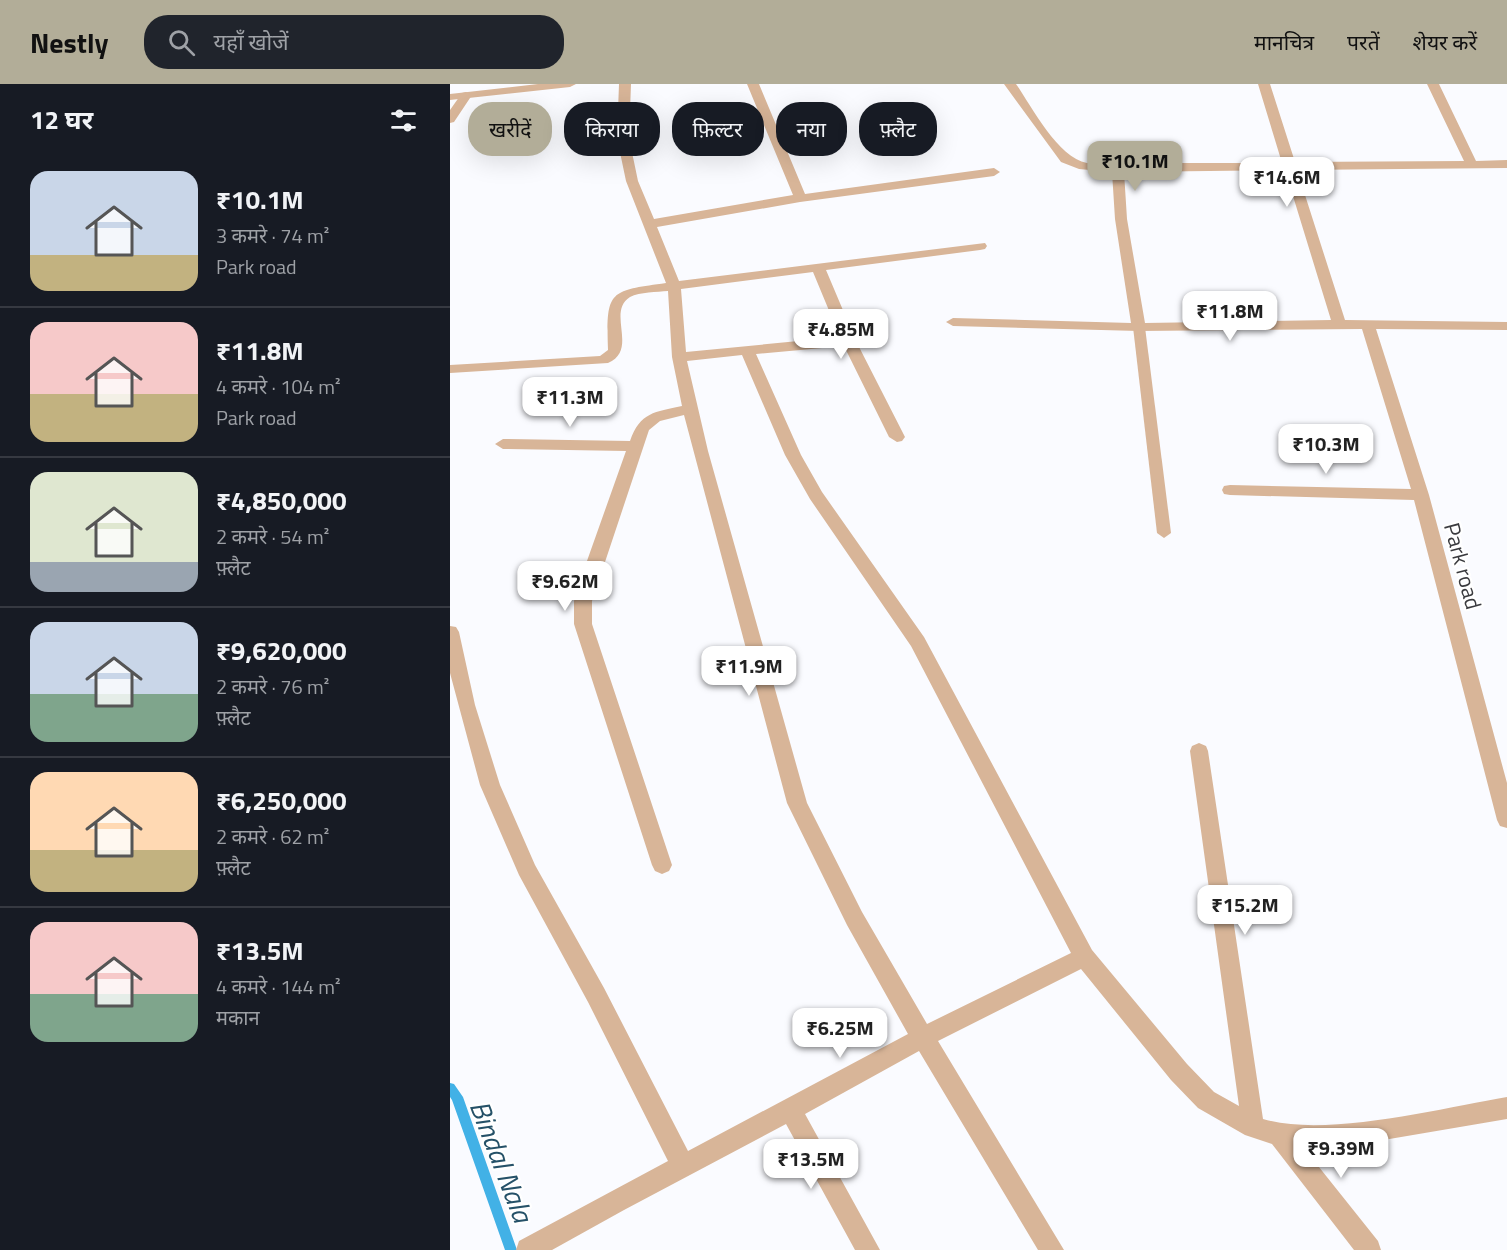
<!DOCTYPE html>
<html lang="hi">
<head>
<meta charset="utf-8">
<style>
	body { margin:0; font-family:"Titillium Web","Noto Sans Devanagari",sans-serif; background:#20242c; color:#f1f3f6; height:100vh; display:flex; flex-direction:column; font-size:22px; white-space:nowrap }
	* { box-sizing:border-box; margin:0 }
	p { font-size:20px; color:#9ea1a6 }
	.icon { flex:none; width:33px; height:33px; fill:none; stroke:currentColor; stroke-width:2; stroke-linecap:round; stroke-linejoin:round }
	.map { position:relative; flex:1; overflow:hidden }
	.sheet { display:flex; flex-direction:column; background:#171b24; width:450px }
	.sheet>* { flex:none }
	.hud { position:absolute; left:18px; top:18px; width:570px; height:54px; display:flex; gap:12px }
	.price { position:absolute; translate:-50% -51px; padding:0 14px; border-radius:12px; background:#fff; color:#222; font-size:20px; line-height:39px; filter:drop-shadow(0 2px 3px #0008) }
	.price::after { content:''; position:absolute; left:50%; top:36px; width:18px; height:14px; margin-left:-9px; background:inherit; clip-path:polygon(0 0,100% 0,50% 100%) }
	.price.active { background:#b2ad98; color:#111 }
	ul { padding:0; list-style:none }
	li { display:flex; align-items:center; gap:18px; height:150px; padding:0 30px }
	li+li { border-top:2px solid #363941 }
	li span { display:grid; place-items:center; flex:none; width:168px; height:120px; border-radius:18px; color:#555 }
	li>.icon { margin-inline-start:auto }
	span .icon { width:72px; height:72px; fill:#fffc; stroke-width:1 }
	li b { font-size:26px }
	h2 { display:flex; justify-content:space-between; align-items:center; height:72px; padding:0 30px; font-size:26px }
	.chip { padding:0 21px; border-radius:24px; background:#171b24; box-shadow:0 6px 24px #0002; font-size:21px; line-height:54px }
	.chip.active { background:#b2ad98; color:#111 }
	header { display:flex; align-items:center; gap:36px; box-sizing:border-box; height:84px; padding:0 30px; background:#b2ad98; color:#111 }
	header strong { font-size:28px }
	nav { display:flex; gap:33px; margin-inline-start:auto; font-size:21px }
	.search { width:420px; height:54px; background:#20242c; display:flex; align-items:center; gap:15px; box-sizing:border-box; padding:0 21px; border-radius:24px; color:#9ea1a6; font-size:22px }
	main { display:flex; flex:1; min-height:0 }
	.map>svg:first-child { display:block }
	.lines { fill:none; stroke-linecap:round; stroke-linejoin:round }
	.stream { fill:#42b1e6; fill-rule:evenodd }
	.service { fill:#d8b598; fill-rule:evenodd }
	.minor { fill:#d8b598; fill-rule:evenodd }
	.tertiary { fill:#d8b598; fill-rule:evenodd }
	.labels { text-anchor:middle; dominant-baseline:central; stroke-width:4.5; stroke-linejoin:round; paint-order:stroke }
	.street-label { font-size:22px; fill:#3a3b3f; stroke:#fff }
	.near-water-label { font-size:28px; font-style:italic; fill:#255168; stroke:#fff }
</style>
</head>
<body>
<header>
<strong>Nestly</strong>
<div class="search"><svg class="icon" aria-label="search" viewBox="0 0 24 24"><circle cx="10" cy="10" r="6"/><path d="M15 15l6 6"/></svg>यहाँ खोजें</div>
<nav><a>मानचित्र</a><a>परतें</a><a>शेयर करें</a></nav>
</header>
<main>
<section class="sheet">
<h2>12 घर<svg class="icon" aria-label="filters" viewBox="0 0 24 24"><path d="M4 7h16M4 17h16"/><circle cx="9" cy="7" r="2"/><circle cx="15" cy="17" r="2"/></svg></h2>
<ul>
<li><span style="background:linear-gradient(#c9d6e8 70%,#c2b280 0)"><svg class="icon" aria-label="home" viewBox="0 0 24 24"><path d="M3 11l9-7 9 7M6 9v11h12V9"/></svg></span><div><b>₹10.1M</b><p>3 कमरे · 74 m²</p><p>Park road</p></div></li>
<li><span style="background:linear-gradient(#f6c9c9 60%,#c2b280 0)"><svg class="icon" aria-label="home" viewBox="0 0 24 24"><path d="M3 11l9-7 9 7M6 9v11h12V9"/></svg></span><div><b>₹11.8M</b><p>4 कमरे · 104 m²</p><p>Park road</p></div></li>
<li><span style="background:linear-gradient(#dfe7d0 75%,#9aa5b1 0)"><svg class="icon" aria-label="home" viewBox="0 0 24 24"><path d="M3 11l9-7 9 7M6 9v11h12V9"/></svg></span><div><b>₹4,850,000</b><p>2 कमरे · 54 m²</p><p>फ़्लैट</p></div></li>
<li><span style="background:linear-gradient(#c9d6e8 60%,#7fa58c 0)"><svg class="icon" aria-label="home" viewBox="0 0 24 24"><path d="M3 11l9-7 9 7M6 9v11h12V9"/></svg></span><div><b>₹9,620,000</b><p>2 कमरे · 76 m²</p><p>फ़्लैट</p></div></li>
<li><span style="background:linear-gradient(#ffd9b3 65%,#c2b280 0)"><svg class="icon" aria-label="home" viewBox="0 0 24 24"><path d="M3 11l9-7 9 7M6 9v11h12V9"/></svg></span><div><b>₹6,250,000</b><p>2 कमरे · 62 m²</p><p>फ़्लैट</p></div></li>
<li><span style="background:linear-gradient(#f6c9c9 60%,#7fa58c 0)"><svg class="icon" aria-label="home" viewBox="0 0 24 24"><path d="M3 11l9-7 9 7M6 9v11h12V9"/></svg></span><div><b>₹13.5M</b><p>4 कमरे · 144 m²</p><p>मकान</p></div></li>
</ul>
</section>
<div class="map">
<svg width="1057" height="1166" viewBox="0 0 1057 1166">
	<rect width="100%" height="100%" fill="#fafbff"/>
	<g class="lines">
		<path class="stream" d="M0,999L4,1000L13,1013L67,1166H55L2,1016L0,1013Z"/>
		<path class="service" d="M689,239L695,243L721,449L714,454L707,449L683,243Z"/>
		<path class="minor" d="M169,0H181L179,54L188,97L204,135L343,111L297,0H309L355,110L544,84L550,88L544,92L350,118L207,143L229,197L535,159L537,162L535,165L530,166L376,186L406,257L455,353L452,357L447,358L439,353L394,262L306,270L351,371L372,408L474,553L642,866L737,980L764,1008L789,1022L740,667L742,662L749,659L756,662L758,667L813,1035C876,1054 991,1024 1057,1013V1035L910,1060L853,1063L928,1157L931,1166H904L822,1060L795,1051L748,1024L721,996L631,885L488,957L614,1166H588L469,967L355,1030L430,1166H405L336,1040L174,1126L102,1166H66L69,1157L218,1077L138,918L69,791L30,701L0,589V542L6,543L9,548L25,621L50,701L85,781L154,904L238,1067L458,950L397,841L337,719L234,331L210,337L199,346L142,517V540L222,781L219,787L212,790L205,787L202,781L124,540V517L132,491L176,367L53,365L45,360L53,355L180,357C190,328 205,328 232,322L222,273L218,207C207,208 190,208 180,213C156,228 189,266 158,279L0,289V281L150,272L158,266C156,206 159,207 216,199L176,97L167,54ZM363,188L390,253L236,268L231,205ZM292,271L335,371L360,415L461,562L621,869L477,940L412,828L357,719L258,367L237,277Z
			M554,0H566C582,23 608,74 637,79H832L808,0H820L845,78L1014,77L977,0H989L1026,77L1057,76V84L847,86L895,236L1057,238V246L926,245L979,411L1057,699V744L1050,742L1047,736L964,416L780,411L774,410L772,406L774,402L780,401L961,405L912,245L689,247L503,242L496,238L503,234L681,239L665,135L662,88L629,85L611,78ZM835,86L881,236L695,239L677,135L674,88Z
			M16,8L22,11L4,38L0,39V26L12,9Z"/>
		<path class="tertiary" d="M88,0H126L120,3L0,16V10Z"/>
	</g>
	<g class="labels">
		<g class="street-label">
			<text transform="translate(1013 482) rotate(75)">Park road</text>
		</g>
		<g class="near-water-label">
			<text transform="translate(52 1077) rotate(69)">Bindal Nala</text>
		</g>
	</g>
</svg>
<b class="price active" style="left:685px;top:108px">₹10.1M</b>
<b class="price" style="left:837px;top:124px">₹14.6M</b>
<b class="price" style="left:780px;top:258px">₹11.8M</b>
<b class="price" style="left:391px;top:276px">₹4.85M</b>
<b class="price" style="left:120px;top:344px">₹11.3M</b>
<b class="price" style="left:876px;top:391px">₹10.3M</b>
<b class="price" style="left:115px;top:528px">₹9.62M</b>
<b class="price" style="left:299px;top:613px">₹11.9M</b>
<b class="price" style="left:795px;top:852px">₹15.2M</b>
<b class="price" style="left:390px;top:975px">₹6.25M</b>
<b class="price" style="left:891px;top:1095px">₹9.39M</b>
<b class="price" style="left:361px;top:1106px">₹13.5M</b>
<div class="hud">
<a class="chip active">खरीदें</a>
<a class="chip">किराया</a>
<a class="chip">फ़िल्टर</a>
<a class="chip">नया</a>
<a class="chip">फ़्लैट</a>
</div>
</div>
</main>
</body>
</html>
